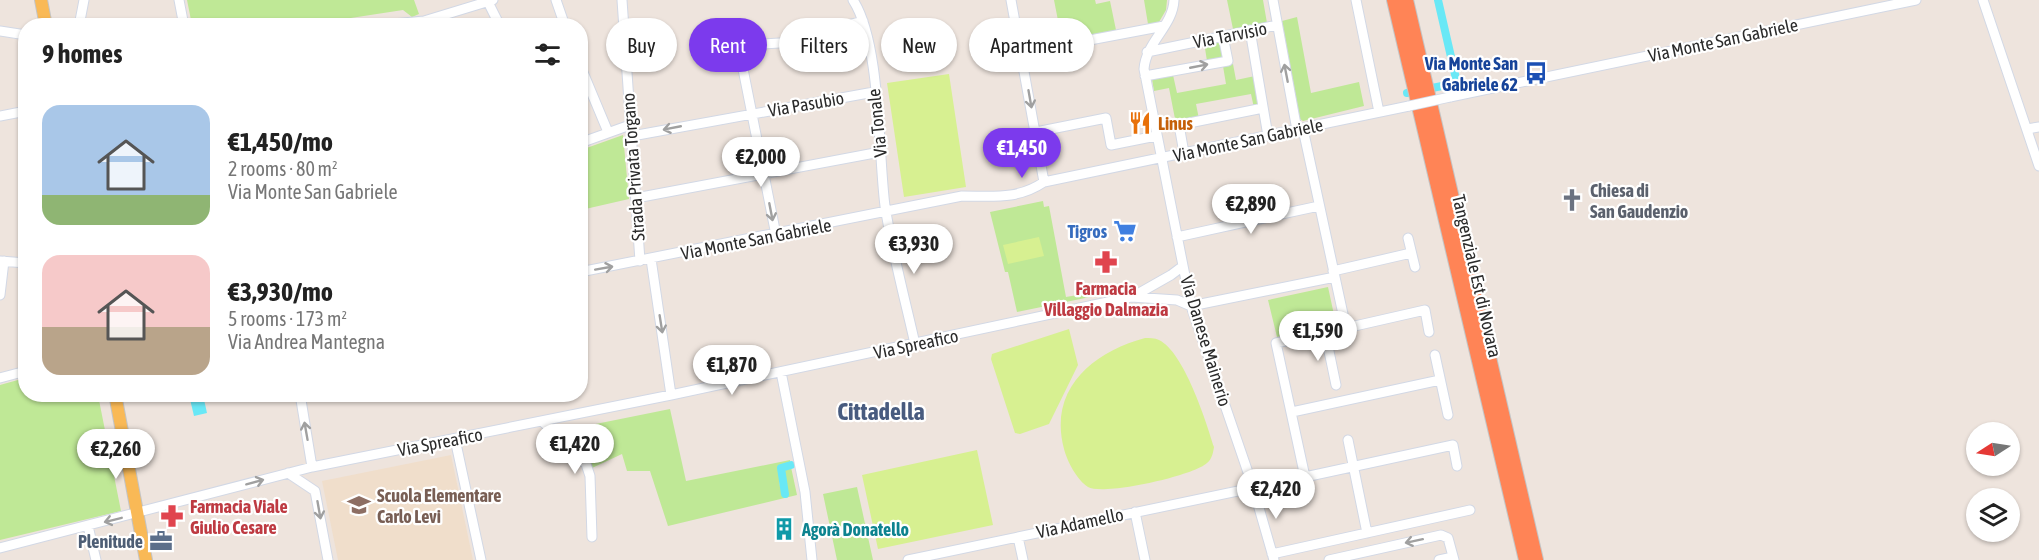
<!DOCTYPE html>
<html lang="en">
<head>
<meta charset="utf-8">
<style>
	body { margin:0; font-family:"Asap Condensed",sans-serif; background:#f6f6f6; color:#222; height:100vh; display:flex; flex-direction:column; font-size:22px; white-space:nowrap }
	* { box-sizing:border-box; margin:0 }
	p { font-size:20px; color:#767676 }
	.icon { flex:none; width:33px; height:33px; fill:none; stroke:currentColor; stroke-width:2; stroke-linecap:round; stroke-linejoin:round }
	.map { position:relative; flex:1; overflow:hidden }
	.drawer { position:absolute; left:18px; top:18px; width:570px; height:384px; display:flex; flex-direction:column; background:#fff; border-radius:24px; box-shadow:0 2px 4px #0004 }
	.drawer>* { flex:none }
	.hud { position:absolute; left:606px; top:18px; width:570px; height:54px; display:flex; gap:12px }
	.needle { width:39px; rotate:258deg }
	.tools { position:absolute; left:1966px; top:422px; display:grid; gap:12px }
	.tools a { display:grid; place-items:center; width:54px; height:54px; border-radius:50%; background:#fff; box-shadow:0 2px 4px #0004; font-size:30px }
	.price { position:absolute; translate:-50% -51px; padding:0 14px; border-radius:21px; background:#fff; color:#222; font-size:20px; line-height:39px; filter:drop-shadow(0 2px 3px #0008) }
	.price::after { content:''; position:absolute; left:50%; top:36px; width:18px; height:14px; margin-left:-9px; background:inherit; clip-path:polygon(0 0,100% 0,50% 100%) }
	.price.current { background:#7c3aed; color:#fff }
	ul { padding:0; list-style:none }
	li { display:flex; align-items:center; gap:18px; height:150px; padding:0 24px }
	li span { display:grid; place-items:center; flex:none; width:168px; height:120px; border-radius:18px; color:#555 }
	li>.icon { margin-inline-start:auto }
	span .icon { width:72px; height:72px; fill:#fffc; stroke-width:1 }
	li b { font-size:26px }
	h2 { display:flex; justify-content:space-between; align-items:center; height:72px; padding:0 24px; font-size:26px }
	.tag { padding:0 21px; border-radius:27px; background:#fff; box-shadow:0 2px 4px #0004; font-size:21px; line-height:54px }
	.tag.current { background:#7c3aed; color:#fff }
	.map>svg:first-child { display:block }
	.education { fill:#f0decb }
	.green { fill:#bfe896 }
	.pitch { fill:#d7f091 }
	.water { fill:#69e8f6 }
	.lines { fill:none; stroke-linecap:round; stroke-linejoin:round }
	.canal { stroke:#69e8f6; stroke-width:8 }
	.minor-casing { stroke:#d2d8e5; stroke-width:11 }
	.major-casing { stroke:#c4c4c4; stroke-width:14 }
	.highway-casing { stroke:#c4c4c4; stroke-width:16 }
	.minor { stroke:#fff; stroke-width:9 }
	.major { stroke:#f9b956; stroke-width:12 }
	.highway { stroke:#ff8456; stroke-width:14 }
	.minor-bridge-casing { stroke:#d2d8e5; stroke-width:11; stroke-linecap:butt }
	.minor-bridge { stroke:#fff; stroke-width:9 }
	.oneway { stroke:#a0a0a0 }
	.labels { text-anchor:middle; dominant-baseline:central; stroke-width:4.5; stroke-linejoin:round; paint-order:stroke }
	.street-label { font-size:18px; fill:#2b2b2b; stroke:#fff }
	.transit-label { font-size:18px; font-weight:bold; fill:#164399; stroke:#fff; text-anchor:end }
	.food-label { font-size:18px; font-weight:bold; fill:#c56008; stroke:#fff; text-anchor:start }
	.worship-label { font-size:18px; font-weight:bold; fill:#5b616d; stroke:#fff; text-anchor:start }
	.shop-label { font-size:18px; font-weight:bold; fill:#366cbe; stroke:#fff; text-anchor:end }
	.health-label { font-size:18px; font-weight:bold; fill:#be3a42; stroke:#fff }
	.education-label { font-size:18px; font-weight:bold; fill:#785e54; stroke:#fff; text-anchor:start }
	.culture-label { font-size:18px; font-weight:bold; fill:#0d838f; stroke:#fff; text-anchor:start }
	.service-label { font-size:18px; font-weight:bold; fill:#4e5e75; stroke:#fff; text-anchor:end }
	.district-label { font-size:24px; font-weight:bold; fill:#485b7f; stroke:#fff }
</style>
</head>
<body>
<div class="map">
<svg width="2039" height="560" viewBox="0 0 2039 560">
	<rect width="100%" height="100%" fill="#eee4dd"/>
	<path class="education" d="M451,455L473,560H338L322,481Z"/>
	<path class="green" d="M187,0H414L419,14L412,17L403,10L305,25H192Z
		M1054,0H1095L1096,4L1110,1L1116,30L1062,41Z
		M1144,0H1167L1166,10L1159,22L1148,24Z
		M1227,0H1263L1267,23L1233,29Z
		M1297,17L1311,93L1359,82L1364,106L1303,121L1300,119L1282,21Z
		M1221,39L1225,58L1207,61L1204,42Z
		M1233,64L1236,80L1255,76L1261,106L1254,108L1251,94L1196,104L1199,119L1176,124L1169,88L1154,91L1152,79L1173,75L1177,93L1226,84L1223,66Z
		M623,135L629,199L581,210V150Z
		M1043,201L1044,207L1049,206L1066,297L1089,293L1090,297L1017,312L1008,272H1005L990,212Z
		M1328,287L1336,324L1277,337L1268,300Z
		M25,378L26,394L98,395L121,511L0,540V385Z
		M670,409L686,481L790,460V462L778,467L780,487L786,486L783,471L791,467L797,495L668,526L650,471H627L622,454L592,468L585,455L556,432Z
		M857,487L873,560H837L823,494Z"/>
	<path class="pitch" d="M949,74L966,187L904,197L887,83Z
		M1039,237L1044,256L1008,264L1003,245Z
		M1069,329L1078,365L1049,424L1020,434L1015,433L991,359L992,354Z
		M1145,338C1149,338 1155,338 1159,340C1184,352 1206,421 1214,447C1213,453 1212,459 1207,463C1193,476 1103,496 1088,487C1077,480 1067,461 1064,449C1048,389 1093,352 1145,338Z
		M977,450L993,525L878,549L862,475Z"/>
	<path class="water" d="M189,395H203L207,413L194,416Z"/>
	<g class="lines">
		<path class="canal" d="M1407,93L1457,83L1438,0
			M785,494L781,468L791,465"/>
		<g class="minor-casing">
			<path id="minor" d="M179,0L184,26
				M556,0L565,26
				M622,0L640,261
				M853,0C881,43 878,152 885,206C892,252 905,299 915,344
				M1011,0L1044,182
				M1174,0C1173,26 1146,42 1144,69L1191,306L1253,487L1274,560
				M1273,0L1297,130
				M1356,0L1379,112
				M1983,0L2039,166
				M488,2L500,26
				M79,26L84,0
				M372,26L424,21L493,0
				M1250,30L1268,136
				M0,31L26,35
				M1147,52L1277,25
				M1021,53L1164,26
				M580,65L608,132
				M1145,76L1228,61L1223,36
				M1450,97L1916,0
				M0,116L26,111
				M2027,129L2039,127
				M1036,132L1106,118L1111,145L1156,136
				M632,136L874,92
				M580,143L630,125
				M1184,153L1179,125L1263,108
				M636,198L880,152
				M776,235L741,59L744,52L763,44L796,42L817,33L863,21
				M1177,237L1319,206
				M1408,238L1415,267
				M651,259L671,395
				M0,261L26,263
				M1333,271L1411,253
				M580,272L962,196C993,196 1017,200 1044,182L1409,106
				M0,295L4,261
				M1134,296L1171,275L1183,266
				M1191,306L1335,277
				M1346,328L1425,310L1429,332
				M1325,332L1336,385
				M1435,355L1448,415
				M781,372L805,492L812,560
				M0,378L26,371
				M300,394L312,467
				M1292,412L1440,380
				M542,421L586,464L590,476L592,537
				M455,439L481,560
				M1348,440L1367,533
				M288,473L315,491L328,560
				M1305,477L1453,445L1457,466
				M1135,512L1145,560
				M88,526L96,560
				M1018,537L1023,560
				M0,548L312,467L671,395L1131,297L1177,300L1191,306
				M1272,554L1470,510
				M908,560L1305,477L1276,343L1346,328L1303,129
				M1329,560L1441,535L1448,538L1454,560
				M1439,560L1453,557"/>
		</g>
		<g class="major-casing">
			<path id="major" d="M41,0L46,26
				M115,394L146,560"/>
		</g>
		<g class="highway-casing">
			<path id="highway" d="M1394,0L1526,560
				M1406,0L1536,560"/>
		</g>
		<use href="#minor" class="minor"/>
		<use href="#major" class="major"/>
		<use href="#highway" class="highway"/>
		<g class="minor-bridge-casing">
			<path id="minor-bridge" d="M1409,106L1450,97"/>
		</g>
		<use href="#minor-bridge" class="minor-bridge"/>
	</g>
	<defs><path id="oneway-shaft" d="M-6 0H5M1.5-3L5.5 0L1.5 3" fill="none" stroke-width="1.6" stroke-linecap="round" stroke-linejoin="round" transform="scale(1.5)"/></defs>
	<g class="oneway">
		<use href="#oneway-shaft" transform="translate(1199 66) rotate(-11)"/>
		<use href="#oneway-shaft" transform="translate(1286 73) rotate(-101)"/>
		<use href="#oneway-shaft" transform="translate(1030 99) rotate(80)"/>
		<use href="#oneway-shaft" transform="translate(672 128) rotate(169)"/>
		<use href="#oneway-shaft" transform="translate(771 212) rotate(79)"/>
		<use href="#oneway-shaft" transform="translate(604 268) rotate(-10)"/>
		<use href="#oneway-shaft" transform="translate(661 324) rotate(81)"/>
		<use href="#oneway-shaft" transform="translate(306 431) rotate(-100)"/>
		<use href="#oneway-shaft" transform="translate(255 482) rotate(-15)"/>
		<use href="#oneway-shaft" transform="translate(319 510) rotate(80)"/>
		<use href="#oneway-shaft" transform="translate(113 520) rotate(166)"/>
		<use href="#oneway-shaft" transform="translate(1414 541) rotate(168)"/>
	</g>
	<defs>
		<g id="bus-bare" transform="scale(1.8)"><path d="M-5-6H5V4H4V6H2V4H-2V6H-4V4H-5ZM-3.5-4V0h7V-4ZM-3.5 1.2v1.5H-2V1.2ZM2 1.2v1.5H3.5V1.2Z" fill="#1a4fb4" stroke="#fff" stroke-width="2.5" paint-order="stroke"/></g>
		<g id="restaurant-bare" transform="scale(1.8)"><path d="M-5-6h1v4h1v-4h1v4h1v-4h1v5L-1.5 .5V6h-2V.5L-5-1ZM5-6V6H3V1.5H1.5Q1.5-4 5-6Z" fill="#e8710a" stroke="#fff" stroke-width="2.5" paint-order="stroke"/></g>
		<g id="church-bare" transform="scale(1.8)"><path d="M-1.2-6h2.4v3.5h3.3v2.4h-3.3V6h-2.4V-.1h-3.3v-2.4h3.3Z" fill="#6b7280" stroke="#fff" stroke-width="2.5" paint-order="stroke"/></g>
		<g id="supermarket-bare" transform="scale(1.8)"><path d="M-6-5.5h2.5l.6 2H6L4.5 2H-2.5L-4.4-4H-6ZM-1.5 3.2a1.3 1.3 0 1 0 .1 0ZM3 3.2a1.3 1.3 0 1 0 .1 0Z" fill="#3f7fe0" stroke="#fff" stroke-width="2.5" paint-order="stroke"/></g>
		<g id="pharmacy-bare" transform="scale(1.8)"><path d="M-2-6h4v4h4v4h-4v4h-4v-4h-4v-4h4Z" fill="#e0444e" stroke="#fff" stroke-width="2.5" paint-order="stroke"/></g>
		<g id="school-bare" transform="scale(1.8)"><path d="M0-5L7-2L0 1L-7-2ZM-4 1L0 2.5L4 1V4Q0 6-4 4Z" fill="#8d6e63" stroke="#fff" stroke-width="2.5" paint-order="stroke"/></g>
		<g id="building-bare" transform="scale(1.8)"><path d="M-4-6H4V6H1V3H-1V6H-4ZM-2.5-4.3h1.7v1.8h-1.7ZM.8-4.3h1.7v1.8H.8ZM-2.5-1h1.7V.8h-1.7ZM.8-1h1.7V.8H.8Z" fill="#0f9aa8" stroke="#fff" stroke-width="2.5" paint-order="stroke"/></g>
		<g id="office-bare" transform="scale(1.8)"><path d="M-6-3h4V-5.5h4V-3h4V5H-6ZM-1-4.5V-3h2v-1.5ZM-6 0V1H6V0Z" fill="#5c6f8a" stroke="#fff" stroke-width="2.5" paint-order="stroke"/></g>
	</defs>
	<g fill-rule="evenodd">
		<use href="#bus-bare" x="1536" y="73"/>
		<use href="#restaurant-bare" x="1140" y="123"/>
		<use href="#church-bare" x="1572" y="200"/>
		<use href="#supermarket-bare" x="1125" y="231"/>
		<use href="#pharmacy-bare" x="1106" y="262"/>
		<use href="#school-bare" x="359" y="505"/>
		<use href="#pharmacy-bare" x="172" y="516"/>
		<use href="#building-bare" x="784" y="529"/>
		<use href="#office-bare" x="161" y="541"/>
	</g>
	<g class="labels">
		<g class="street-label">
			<text transform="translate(1230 35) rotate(-11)">Via Tarvisio</text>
			<text transform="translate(1723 40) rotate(-12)">Via Monte San Gabriele</text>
			<text transform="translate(806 104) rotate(-10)">Via Pasubio</text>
			<text transform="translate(877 123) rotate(-96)">Via Tonale</text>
			<text transform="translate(1248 140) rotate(-12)">Via Monte San Gabriele</text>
			<text transform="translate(633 167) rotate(-94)">Strada Privata Torgano</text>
			<text transform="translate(756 239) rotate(-11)">Via Monte San Gabriele</text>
			<text transform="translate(1477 276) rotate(77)">Tangenziale Est di Novara</text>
			<text transform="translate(1206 341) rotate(73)">Via Danese Mainerio</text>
			<text transform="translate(916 344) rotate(-12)">Via Spreafico</text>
			<text transform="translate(440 442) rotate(-11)">Via Spreafico</text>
			<text transform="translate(1080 523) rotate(-12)">Via Adamello</text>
		</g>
		<g class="transit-label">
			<text x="1518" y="63">Via Monte San<tspan x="1518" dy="21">Gabriele 62</tspan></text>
		</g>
		<g class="food-label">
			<text x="1158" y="123">Linus</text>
		</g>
		<g class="worship-label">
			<text x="1590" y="190">Chiesa di<tspan x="1590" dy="21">San Gaudenzio</tspan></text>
		</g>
		<g class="shop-label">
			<text x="1107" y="231">Tigros</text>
		</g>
		<g class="health-label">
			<text x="1106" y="288">Farmacia<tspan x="1106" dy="21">Villaggio Dalmazia</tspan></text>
			<text x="190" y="506" text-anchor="start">Farmacia Viale<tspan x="190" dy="21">Giulio Cesare</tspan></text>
		</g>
		<g class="education-label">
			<text x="377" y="495">Scuola Elementare<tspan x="377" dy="21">Carlo Levi</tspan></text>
		</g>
		<g class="culture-label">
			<text x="802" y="529">Agorà Donatello</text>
		</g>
		<g class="service-label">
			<text x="143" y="541">Plenitude</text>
		</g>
		<g class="district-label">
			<text x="881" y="411">Cittadella</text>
		</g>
	</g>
</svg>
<div class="tools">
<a><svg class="needle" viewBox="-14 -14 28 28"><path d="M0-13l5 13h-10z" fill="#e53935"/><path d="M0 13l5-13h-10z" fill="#767676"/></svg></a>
<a><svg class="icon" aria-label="layers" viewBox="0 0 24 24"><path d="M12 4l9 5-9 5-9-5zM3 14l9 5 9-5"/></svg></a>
</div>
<b class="price current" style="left:1022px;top:179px">€1,450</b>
<b class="price" style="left:761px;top:188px">€2,000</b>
<b class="price" style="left:1251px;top:235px">€2,890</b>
<b class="price" style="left:914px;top:275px">€3,930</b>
<b class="price" style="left:1318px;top:362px">€1,590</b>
<b class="price" style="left:732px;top:396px">€1,870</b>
<b class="price" style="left:575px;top:475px">€1,420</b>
<b class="price" style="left:116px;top:480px">€2,260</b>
<b class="price" style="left:1276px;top:520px">€2,420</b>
<div class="hud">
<a class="tag">Buy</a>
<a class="tag current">Rent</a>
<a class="tag">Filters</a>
<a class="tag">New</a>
<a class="tag">Apartment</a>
</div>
<section class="drawer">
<h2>9 homes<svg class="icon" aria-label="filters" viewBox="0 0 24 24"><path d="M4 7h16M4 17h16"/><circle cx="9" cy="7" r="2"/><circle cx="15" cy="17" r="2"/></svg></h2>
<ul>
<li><span style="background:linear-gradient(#a9c7e8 75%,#8fb573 0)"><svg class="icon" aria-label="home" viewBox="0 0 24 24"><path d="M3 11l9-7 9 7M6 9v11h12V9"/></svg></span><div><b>€1,450/mo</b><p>2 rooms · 80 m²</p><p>Via Monte San Gabriele</p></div></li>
<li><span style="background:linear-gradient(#f6c9c9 60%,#b9a48a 0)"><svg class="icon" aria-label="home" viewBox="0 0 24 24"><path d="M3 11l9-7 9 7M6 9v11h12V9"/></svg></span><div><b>€3,930/mo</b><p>5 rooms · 173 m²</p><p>Via Andrea Mantegna</p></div></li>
</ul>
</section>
</div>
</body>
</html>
